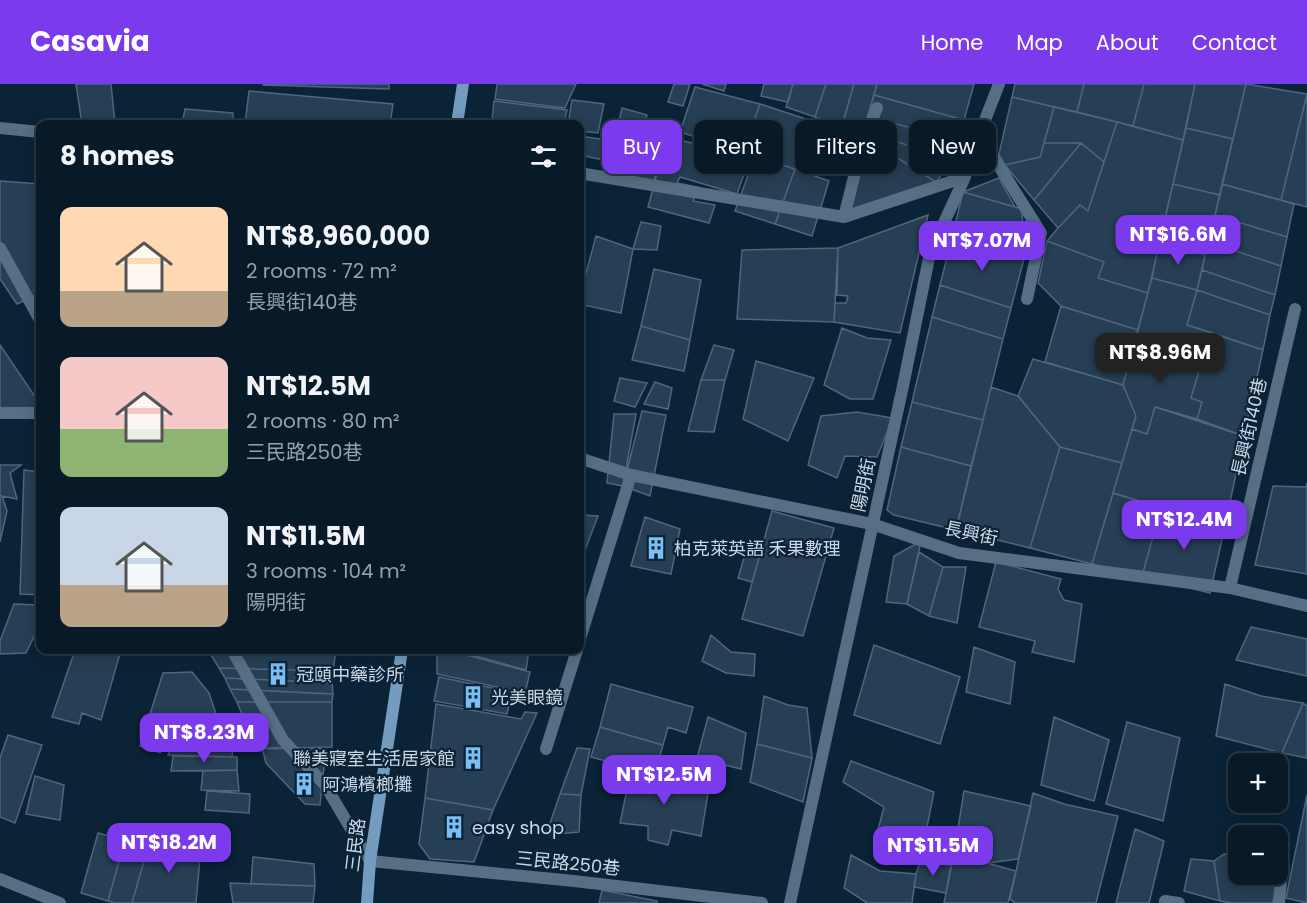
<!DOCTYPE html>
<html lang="en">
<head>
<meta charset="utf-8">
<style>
	body { margin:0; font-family:Poppins,"Noto Sans TC",sans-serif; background:#162734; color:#f1f3f6; height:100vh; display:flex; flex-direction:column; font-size:22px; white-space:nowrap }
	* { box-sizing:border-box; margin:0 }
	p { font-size:20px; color:#98a1a8 }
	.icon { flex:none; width:33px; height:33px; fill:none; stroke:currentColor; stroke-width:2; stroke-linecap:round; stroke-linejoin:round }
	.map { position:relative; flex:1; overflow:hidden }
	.panel { position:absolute; left:36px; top:36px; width:548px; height:534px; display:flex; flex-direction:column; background:#081a28; border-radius:12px; box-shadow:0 3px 15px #0003,0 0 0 2px #293845 }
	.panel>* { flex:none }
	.guide { position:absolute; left:602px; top:36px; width:570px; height:54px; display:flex; gap:12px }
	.tools { position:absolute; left:1228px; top:669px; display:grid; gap:12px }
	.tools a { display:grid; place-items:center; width:60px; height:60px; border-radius:12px; background:#081a28; box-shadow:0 3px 15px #0003,0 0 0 2px #293845; font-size:30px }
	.price { position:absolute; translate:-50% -51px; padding:0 14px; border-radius:12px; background:#7c3aed; color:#fff; font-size:20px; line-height:39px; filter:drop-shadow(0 2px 3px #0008) }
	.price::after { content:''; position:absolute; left:50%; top:36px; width:18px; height:14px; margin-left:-9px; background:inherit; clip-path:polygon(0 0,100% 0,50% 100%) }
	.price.current { background:#222; color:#fff }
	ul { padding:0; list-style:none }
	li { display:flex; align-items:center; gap:18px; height:150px; padding:0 24px }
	li span { display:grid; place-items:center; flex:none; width:168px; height:120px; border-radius:12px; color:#555 }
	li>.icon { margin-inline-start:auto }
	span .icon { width:72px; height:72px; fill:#fffc; stroke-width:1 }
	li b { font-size:26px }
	h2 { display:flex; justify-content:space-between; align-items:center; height:72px; padding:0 24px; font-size:26px }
	.tag { padding:0 21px; border-radius:12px; background:#081a28; box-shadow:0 3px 15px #0003,0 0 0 2px #293845; font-size:21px; line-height:54px }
	.tag.current { background:#7c3aed; color:#fff }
	header { display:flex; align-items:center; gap:36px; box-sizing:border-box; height:84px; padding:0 30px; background:#7c3aed; color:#fff }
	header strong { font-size:28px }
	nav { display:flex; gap:33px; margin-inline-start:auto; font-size:21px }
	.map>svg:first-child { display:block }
	.building { fill:#263f54; stroke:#4e677e; stroke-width:1.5 }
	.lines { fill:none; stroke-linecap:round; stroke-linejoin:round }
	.lane { stroke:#566f85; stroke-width:12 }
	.street { stroke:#566f85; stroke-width:12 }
	.secondary { stroke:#749cbf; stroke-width:12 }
	.labels { text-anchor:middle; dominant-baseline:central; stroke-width:4.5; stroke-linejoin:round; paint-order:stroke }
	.street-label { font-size:18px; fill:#cbd9e6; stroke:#0a2336 }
	.poi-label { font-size:18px; fill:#cbd9e6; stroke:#0a2336; text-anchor:start }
</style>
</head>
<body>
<header>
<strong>Casavia</strong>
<nav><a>Home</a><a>Map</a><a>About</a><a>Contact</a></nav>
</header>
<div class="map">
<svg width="1307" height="819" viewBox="0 0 1307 819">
	<rect width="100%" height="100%" fill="#0a2336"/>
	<path class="building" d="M76,0H111L115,40H82Z
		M263,0H389V5L263,1Z
		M497,0H576L565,24L495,15Z
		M674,0H690L683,22L668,18Z
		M702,0H726L724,7Z
		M764,0H793L788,18L761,12Z
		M793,0H826L815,33L786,23Z
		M826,0H854L842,41L815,33Z
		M854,0H877L862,52L841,46Z
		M877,0H974L964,36L874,11Z
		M1015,0H1084L1077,28L1012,13Z
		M1084,0H1144L1133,42L1077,28Z
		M1144,0H1195L1183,56L1133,42Z
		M1195,0H1246L1233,55L1186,44Z
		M1246,0L1307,10L1281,116L1222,100Z
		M695,3L760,20L743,68L680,48Z
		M249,7L393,20L390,40H245Z
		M1307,10V123L1281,116Z
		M874,11L964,36L958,57L868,32Z
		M1012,13L1054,23L1040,73L1005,81L999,70Z
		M572,16L604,20L598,49L579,47V40H568Z
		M494,17L567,26L564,40H534L492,35Z
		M760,20L821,40L806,89L743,68Z
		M1054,23L1117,38L1104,78L1081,59H1044Z
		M622,24L647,31L629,89L609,82Z
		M185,25L233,29V40H182Z
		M868,32L958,57L953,76L864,47Z
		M645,35L671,40L653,99L634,93Z
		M1117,38L1183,56L1148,209L1098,194L1104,178L1047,157L1058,144L1080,121L1088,127Z
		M1186,44L1233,55L1220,111L1173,100Z
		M864,47L953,76L936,98L862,52Z
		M579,52L607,56L604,76L579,71Z
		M862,52L936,98L844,133Z
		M667,53L750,73L737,110L680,93L677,99L698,103L693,117L715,121L709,139L648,123Z
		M1044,59H1081L1034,116L1005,81L1040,73Z
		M1081,59L1104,78L1088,127L1080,121L1058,144L1034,116Z
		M755,72L795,85L775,140L735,127Z
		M795,85L829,97L812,152L775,140Z
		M999,94L1015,123L963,108Z
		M0,97L40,100V209L17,220L0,195Z
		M1173,100L1220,111L1205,171L1159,159Z
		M1222,100L1294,120L1287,153L1215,131Z
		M963,108L1022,125L1024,175L952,153Z
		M928,131L900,249L834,238L835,219H846L848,212L837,211L838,164Z
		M1215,131L1287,153L1281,182L1208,158Z
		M641,138L661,142L657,166L633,165Z
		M596,152L633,165L621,229L579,220V216Z
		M952,153L1024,175L1011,224L940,201Z
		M1047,157L1104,178L1098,194L1148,209L1138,246L1061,222L1038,199Z
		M1208,158L1281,182L1275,211L1202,186Z
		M1159,159L1205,171L1197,206L1152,194Z
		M838,164L834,238L737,235L742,166Z
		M654,185L701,196L690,256L641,242Z
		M1202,186L1275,211L1270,231L1197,206Z
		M1152,194L1197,206L1187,241L1210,248L1202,277L1135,256Z
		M940,201L1011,224L1003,255L932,233Z
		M1197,206L1270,231L1263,266L1187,241Z
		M1061,222L1138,246L1123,301L1045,278Z
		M932,233L1003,255L983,336L912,318Z
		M641,242L690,256L684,287L632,276Z
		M842,244L867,254L891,256L873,315H850L824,301Z
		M1210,248L1263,266L1244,352L1197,335L1202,318L1191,314Z
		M1135,256L1202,277L1191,314L1202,318L1197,335L1155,323L1147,350L1132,345L1136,332L1123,301Z
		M0,261L40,320V332H0Z
		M714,261L734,266L725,296H701Z
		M1033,275L1123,301L1136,332L1122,379L1060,363L1018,312Z
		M756,277L814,294L788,357L743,335Z
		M620,294L647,299L635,323L614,317Z
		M701,296H725L714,348L688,347Z
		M655,298L672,304L668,325L644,320Z
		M991,303L1018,312L1060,363L1030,464L956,446Z
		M912,318L983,336L971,382L901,363Z
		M1155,323L1244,352L1225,442L1113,409L1132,345L1147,350Z
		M642,327L666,331L650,412L623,402Z
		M857,328L893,334L877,373L845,372L837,394L808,381L821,332Z
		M614,330H636L623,402L607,399Z
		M901,363L971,382L956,446L894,431L887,426Z
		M1060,363L1122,379L1092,480L1030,464Z
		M0,381H21L10,389L17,415L2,412L7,427L0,458Z
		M24,386L40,388V511L20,510Z
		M1307,399V490L1255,481L1273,402L1306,403Z
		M1113,409L1161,424L1142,492L1092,480Z
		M1161,424L1225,442L1210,509L1142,492Z
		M772,427L834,444L803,552L742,535Z
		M579,431L598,432L579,482Z
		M645,433L680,445L671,490L631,482Z
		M921,457L907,520L886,518L894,472Z
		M748,460L762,464L752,498L738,494Z
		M919,468L943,483L929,532L907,520Z
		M996,478L1061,495L1058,505L1064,516L1082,520L1074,578L1032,568L1035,557L979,543Z
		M943,483H966L957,539L929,532Z
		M14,520L40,521V540L26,569L0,570V557Z
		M1251,543L1307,555V592L1236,576Z
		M711,551L731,568L755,570L754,592L726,589L702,577Z
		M874,561L960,593L940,660L854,631Z
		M974,563L1015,578L1010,620L966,608Z
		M75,566H121L101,636L82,629L79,640L52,633Z
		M208,566H336L333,587L219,584Z
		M437,566H448L530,588L525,609L437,590Z
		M454,566H529L526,586Z
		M219,584L333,587L332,599L225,594Z
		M192,588L209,609L219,639L215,655H174L160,669L140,662L163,589Z
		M439,593L512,608L507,630L434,617Z
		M225,594L332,599L333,610L230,605Z
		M611,600L693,623L686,649L668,643L663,661L600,643Z
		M1225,600L1261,612L1303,619L1282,669L1216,652Z
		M230,605L333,610L332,618H237Z
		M764,612L788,621L807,624L812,674L757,660Z
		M237,618H332V663L256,665Z
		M1303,619L1307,622V674L1282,669Z
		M436,620L521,635L525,628L537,629L493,726L425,714Z
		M708,633L746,649L741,685L697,674Z
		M1054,633L1109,656L1094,717L1041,701Z
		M1127,638L1180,654L1163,737L1106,720Z
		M600,643L663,661L655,690L591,673Z
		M8,651L42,661L15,739L0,733V674Z
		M174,655H234L232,673L168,671Z
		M757,660L812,674L803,718L750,698Z
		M262,664H326L320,721L305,720L266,679Z
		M577,664L590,665L581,711L560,710Z
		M173,672L237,673V686L171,687Z
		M851,677L934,708L920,778L884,765L876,753L884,723L843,698Z
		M237,686L239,707L201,706L203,687Z
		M631,686L709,703L701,752L672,746L668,761L648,756V742L620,739Z
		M35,692L64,701L60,736L26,730Z
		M207,707L250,710L249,729L205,726Z
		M964,707L1031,722L1018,775L988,779L954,770Z
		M1033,709L1064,720L1118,732L1096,819H1015L1010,815Z
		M560,710L581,711L579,748L546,751Z
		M1307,711V819L1286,814Z
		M425,714L493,726L474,778L430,775L419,760Z
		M1135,745L1164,757L1149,819H1116Z
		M98,749L125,756L108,817L81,809Z
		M127,749L150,756L132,819H115L108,817Z
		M150,756L201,762L196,819H132Z
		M954,770L1016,787L1008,819H944Z
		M1224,770L1239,772V790H1277L1273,819H1232L1220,817L1214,777Z
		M851,771L880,787L916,790L912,819H867L844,804Z
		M253,773L314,780L315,802L251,800Z
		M1191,775L1214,777L1220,817L1184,807Z
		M920,778L951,781L946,809L914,803L916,790Z
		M230,799L315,802L313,819H233Z
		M602,806L657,817V819H599Z"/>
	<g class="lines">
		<path class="lane" d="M579,558L631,391
			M546,665L577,566
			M1165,819V817L1179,819
			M1279,819L1283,776"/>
		<path class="street" d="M0,44L40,48
			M976,59L987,63L1041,149L1027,215
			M579,89L844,133L965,93
			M844,133L863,57L877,24
			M0,164L40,236
			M0,329H40
			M579,374L631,391L872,440L959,469L1230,504L1307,522
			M1230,504L1295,225
			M232,566L283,656L325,701L370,777L574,797L762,819
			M0,795L60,819
			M790,819L903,302L930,169L965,93L976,59L999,0"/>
		<path class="secondary" d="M457,40L463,0
			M367,819L370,777L402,566"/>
	</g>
	<defs>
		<g id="building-bare" transform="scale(1.8)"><path d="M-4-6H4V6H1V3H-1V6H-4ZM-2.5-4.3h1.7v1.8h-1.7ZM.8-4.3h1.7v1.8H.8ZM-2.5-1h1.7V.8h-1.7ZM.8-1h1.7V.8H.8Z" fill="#7abff8" stroke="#0a2336" stroke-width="2.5" paint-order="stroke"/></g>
	</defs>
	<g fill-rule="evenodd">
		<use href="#building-bare" x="656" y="464"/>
		<use href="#building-bare" x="278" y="590"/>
		<use href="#building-bare" x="473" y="613"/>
		<use href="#building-bare" x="473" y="674"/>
		<use href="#building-bare" x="304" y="700"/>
		<use href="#building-bare" x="454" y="743"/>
	</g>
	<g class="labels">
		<g class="street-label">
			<text transform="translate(1249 343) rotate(-77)">長興街140巷</text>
			<text transform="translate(863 401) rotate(-78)">陽明街</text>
			<text transform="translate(971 449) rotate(12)">長興街</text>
			<text transform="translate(355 761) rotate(-83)">三民路</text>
			<text transform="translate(568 779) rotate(6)">三民路250巷</text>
		</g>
		<g class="poi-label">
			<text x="674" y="464">柏克萊英語 禾果數理</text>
			<text x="296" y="590">冠頤中藥診所</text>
			<text x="491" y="613">光美眼鏡</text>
			<text x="455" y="674" text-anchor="end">聯美寢室生活居家館</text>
			<text x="322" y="700">阿鴻檳榔攤</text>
			<text x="472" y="743">easy shop</text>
		</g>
	</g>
</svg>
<div class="tools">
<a>+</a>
<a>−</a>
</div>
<b class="price" style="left:1178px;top:182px">NT$16.6M</b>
<b class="price" style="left:982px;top:188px">NT$7.07M</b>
<b class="price current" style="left:1160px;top:300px">NT$8.96M</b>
<b class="price" style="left:1184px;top:467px">NT$12.4M</b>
<b class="price" style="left:204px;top:680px">NT$8.23M</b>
<b class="price" style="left:664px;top:722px">NT$12.5M</b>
<b class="price" style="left:169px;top:790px">NT$18.2M</b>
<b class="price" style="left:933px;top:793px">NT$11.5M</b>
<div class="guide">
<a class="tag current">Buy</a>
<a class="tag">Rent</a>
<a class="tag">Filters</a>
<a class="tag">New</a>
</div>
<section class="panel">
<h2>8 homes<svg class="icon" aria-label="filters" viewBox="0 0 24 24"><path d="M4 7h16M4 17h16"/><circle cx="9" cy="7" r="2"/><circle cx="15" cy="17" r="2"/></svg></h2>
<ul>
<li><span style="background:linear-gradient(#ffd9b3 70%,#b9a48a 0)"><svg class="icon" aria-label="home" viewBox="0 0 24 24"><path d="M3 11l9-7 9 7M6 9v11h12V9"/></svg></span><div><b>NT$8,960,000</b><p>2 rooms · 72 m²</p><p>長興街140巷</p></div></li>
<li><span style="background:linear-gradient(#f6c9c9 60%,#8fb573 0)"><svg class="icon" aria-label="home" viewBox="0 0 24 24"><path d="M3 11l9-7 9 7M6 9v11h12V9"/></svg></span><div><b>NT$12.5M</b><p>2 rooms · 80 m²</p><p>三民路250巷</p></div></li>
<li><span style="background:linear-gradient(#c9d6e8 65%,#b9a48a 0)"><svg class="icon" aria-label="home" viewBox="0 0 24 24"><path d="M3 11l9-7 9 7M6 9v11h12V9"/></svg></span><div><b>NT$11.5M</b><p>3 rooms · 104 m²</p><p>陽明街</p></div></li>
</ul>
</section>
</div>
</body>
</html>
